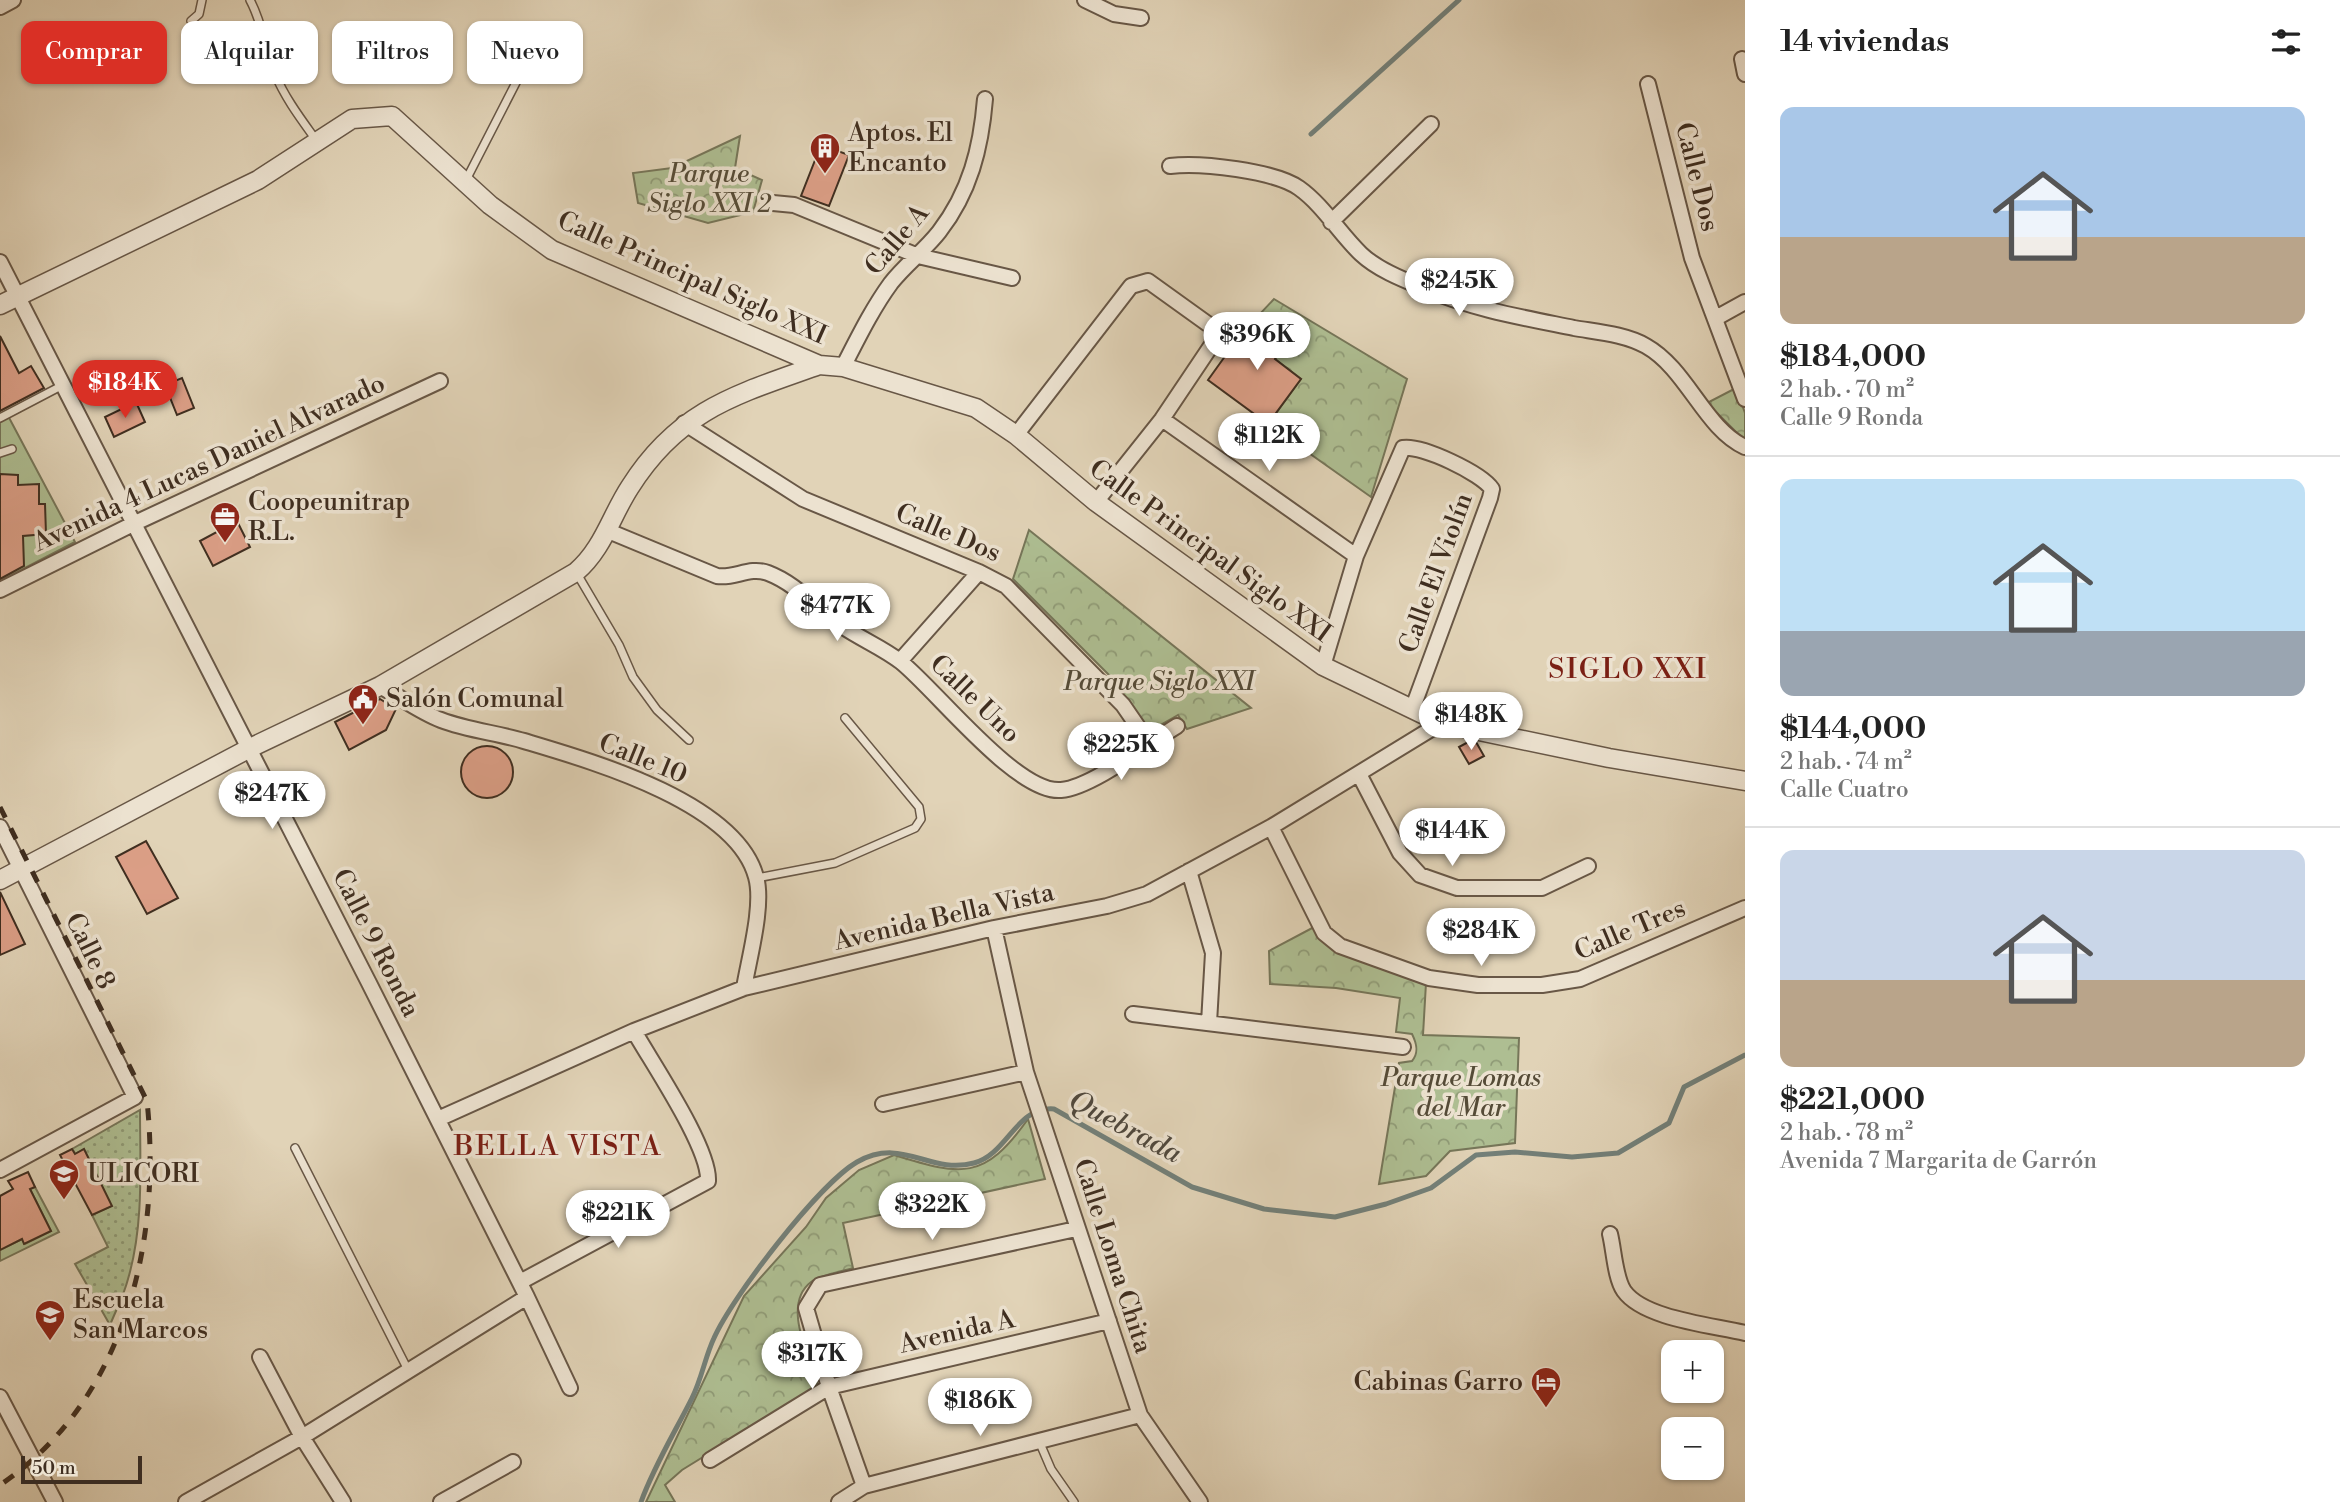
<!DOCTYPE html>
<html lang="es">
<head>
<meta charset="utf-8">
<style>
	body { margin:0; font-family:"Libre Bodoni",serif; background:#f6f6f6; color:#222; height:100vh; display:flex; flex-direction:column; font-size:26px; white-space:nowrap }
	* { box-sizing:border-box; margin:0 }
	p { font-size:23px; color:#767676 }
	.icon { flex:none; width:38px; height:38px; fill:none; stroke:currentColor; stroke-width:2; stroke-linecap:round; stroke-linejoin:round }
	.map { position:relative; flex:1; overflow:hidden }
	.side { display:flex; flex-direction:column; background:#fff; width:595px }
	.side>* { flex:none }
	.top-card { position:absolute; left:21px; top:21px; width:665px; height:63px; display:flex; gap:14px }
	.fabs { position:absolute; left:1661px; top:1340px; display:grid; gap:14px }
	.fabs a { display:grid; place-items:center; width:63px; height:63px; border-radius:14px; background:#fff; box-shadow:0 2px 5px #0004; font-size:35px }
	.scale { position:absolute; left:21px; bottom:18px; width:121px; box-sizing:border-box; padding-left:7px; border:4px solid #3f2e20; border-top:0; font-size:19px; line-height:24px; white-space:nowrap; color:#3f2e20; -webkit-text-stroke:5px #ece2d0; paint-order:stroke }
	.price { position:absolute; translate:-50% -60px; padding:0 16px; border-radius:24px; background:#fff; color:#222; font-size:23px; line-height:46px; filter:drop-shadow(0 2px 4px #0008) }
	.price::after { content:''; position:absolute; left:50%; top:42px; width:21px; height:16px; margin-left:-10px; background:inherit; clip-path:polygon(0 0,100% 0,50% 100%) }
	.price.selected { background:#d93025; color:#fff }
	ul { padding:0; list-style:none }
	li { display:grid; align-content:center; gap:14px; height:371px; padding:0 35px }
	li+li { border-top:2px solid #e0e0e0 }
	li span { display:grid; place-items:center; height:217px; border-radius:14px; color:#555 }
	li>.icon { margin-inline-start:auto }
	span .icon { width:126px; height:126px; fill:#fffc; stroke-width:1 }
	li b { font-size:30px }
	h2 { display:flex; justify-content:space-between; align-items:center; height:84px; padding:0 35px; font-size:30px }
	.pill { padding:0 24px; border-radius:14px; background:#fff; box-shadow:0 2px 5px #0004; font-size:24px; line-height:63px }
	.pill.selected { background:#d93025; color:#fff }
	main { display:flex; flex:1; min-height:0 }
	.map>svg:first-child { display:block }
	.grass { fill:url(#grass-dots); stroke:#767659; stroke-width:2 }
	.forest { fill:url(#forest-crowns); stroke:#767659; stroke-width:2 }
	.garden { fill:#aebe92; stroke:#767659; stroke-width:2 }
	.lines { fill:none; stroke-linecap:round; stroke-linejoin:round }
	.stream { stroke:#738079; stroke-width:5 }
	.building { fill:#dc9f87; stroke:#3f2e20; stroke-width:2 }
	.service-casing { stroke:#685746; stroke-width:10 }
	.minor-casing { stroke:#685746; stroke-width:18 }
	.tertiary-casing { stroke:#685746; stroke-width:21 }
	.service { stroke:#ece2d0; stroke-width:7 }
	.minor { stroke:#ece2d0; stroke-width:14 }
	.tertiary { stroke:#ece2d0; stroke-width:18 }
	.rail { stroke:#3f2e20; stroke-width:5; stroke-dasharray:12 12; stroke-linecap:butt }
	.labels { text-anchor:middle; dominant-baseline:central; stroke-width:7; stroke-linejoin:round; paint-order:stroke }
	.poi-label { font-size:26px; fill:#3f2e20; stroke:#ece2d0; text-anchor:start }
	.park-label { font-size:26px; font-style:italic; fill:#554b37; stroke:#ece2d0 }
	.street-label { font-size:26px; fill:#3f2e20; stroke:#ece2d0 }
	.neighbourhood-label { font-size:28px; letter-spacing:2px; fill:#7a1f14; stroke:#ece2d0 }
	.water-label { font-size:28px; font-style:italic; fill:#50493e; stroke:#ece2d0 }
</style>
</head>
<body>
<main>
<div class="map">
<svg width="1745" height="1502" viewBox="0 0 1745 1502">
	<defs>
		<pattern id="grass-dots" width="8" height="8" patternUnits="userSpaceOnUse" patternTransform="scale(1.75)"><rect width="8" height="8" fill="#aebe92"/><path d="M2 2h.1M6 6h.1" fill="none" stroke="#8f9b77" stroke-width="1.8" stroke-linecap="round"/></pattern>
		<pattern id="forest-crowns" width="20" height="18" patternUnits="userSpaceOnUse" patternTransform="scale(1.75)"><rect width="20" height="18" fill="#aebe92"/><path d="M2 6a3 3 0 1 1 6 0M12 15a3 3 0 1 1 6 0" fill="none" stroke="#8f9b77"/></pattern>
	</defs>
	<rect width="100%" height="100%" fill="#e1d3b7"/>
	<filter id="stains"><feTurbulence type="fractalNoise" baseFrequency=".00286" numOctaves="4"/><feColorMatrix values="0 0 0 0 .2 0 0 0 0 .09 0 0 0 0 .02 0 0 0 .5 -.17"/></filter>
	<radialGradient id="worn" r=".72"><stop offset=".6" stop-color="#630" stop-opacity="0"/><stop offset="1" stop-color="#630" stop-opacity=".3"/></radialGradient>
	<path class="grass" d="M140,1110C140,1166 144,1225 128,1279C124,1295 116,1310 110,1325L75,1264L108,1247L92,1215L111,1206L83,1150L75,1154L72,1149Z"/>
	<path class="forest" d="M740,136L735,168L762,180L753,212L708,223L638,203L633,173L672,168Z
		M1274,299L1407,379L1371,497L1268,424L1301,379L1275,359L1279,354L1276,351L1289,333L1266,316L1249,339L1241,334Z
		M1736,388L1745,413V441L1707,403Z
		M1029,530L1251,708L1187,729L1178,715L1148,732L1113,679L1013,579Z
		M1316,926L1323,941L1335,951L1426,983L1423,1035L1519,1038L1515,1143L1450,1151L1426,1176L1379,1184L1399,1063L1412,1061C1419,1053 1417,1044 1412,1034L1396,1032L1400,998L1336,988L1270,984L1269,951Z
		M1028,1119L1045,1179L843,1223L853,1268C840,1272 821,1275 811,1282C781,1305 810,1357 818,1386L682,1470L665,1485L675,1502H646L744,1296L806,1227L826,1198L859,1170L894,1155C962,1176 984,1181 1028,1119Z"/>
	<path class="garden" d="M6,412L75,542L0,581V415Z
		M35,1187L59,1232L0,1261V1250L22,1239L25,1244L51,1231L30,1189Z"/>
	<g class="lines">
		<path class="stream" d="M1311,134L1459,0
			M641,1502C654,1466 675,1432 692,1398C702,1378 705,1357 714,1338C732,1297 819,1184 857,1162C903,1136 929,1175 974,1163C1008,1154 1016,1106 1054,1109L1192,1187L1264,1209L1335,1217L1386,1204L1431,1188L1476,1155L1515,1152L1572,1157L1618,1153L1669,1123L1684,1087L1745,1055"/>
	</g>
	<path class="building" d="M821,145L849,155L829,206L801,196Z
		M1266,316L1289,333L1276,351L1279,353L1275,359L1301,379L1268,424L1208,380L1241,334L1249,339Z
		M0,336L19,373L31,366L44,388L0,411Z
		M182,378L194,408L177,415L165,385Z
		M136,402L145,422L114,437L105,417Z
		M0,474L18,475V485L39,484V504H45L46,534L23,536L24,566L0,579Z
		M237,521L250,547L213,566L200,541Z
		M380,699L396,709L386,730L349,750L335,722Z
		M1470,741L1476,742L1484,756L1469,764L1459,747Z
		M461 772a26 26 0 1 1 52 0a26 26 0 1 1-52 0Z
		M146,841L178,898L147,914L116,857Z
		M0,892L25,944L0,955Z
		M72,1149L75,1154L84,1149L112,1206L92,1215L60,1155Z
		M28,1172L35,1187L30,1189L51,1231L24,1244L22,1239L0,1250V1196L13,1189L8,1181Z"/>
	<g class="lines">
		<g class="service-casing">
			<path id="service" d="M250,0C263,24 265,49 275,74C285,98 301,119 316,140
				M191,21L199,14L202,0
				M465,182L524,67
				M0,418L63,385
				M0,453L12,449
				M576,572L619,645L633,677L657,710L689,740
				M757,878L835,863L915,828L921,819L919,807L845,718
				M295,1148L408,1370
				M1039,1441L1051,1469L1074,1502"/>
		</g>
		<g class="minor-casing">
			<path id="minor" d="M1085,0L1114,14L1141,18
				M0,7L13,0
				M1742,59L1745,74
				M1648,84L1692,258L1745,399
				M1170,166C1200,162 1275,171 1299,188C1323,205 1340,234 1361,254C1378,270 1404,280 1426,289C1472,309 1525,318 1574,328C1597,332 1625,334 1646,346C1687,369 1705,429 1745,447
				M773,203L794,205L918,256L1012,278
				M1331,222L1431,124
				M0,262L369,983L527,1297L570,1388
				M1716,318L1745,302
				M843,367C858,338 872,309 891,283C905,265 924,251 939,232C970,192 981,148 985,99
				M1162,419L1356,556
				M684,423L803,499L979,572L1006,586L1123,705L1149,743
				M1016,435L1131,286L1148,281L1212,327L1213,343L1162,419L1096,502
				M606,530L717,576C735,579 749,566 768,573C797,584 817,609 842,626C861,639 883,648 901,662C937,691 1017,794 1061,790C1091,788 1149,743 1177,726
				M0,590L133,524L440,381
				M900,661L979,572
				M1323,666L1356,556L1403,448C1422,445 1481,473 1492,489L1490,498L1412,710
				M380,686C400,697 420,712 441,720C467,730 497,733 524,741C591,761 736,802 756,877C764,905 749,958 744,988
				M1359,774L1400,853L1420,875L1457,888H1542L1588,866
				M0,827L135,1097L0,1170
				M1271,827L1324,933L1340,946L1429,978L1478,985H1542L1580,979L1745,908
				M1189,871L1213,953L1209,1023
				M994,928L1026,1072L1140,1415L1200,1502
				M1133,1014L1403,1047
				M883,1104L1026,1072
				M438,1119L634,1031L744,988L994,928L1107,906L1147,894L1271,827L1441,723
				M1610,1234C1614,1250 1615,1278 1624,1291C1644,1319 1712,1325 1745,1333
				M520,1282L708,1181C710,1148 652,1063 634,1031
				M260,1357L302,1437L343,1502
				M0,1397L55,1502
				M710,1460L829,1387L1109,1321
				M864,1486L829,1387L806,1308L820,1285L1076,1229
				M186,1502L302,1437L527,1297
				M441,1502L513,1462
				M839,1502L864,1486L1140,1415"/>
		</g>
		<g class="tertiary-casing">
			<path id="tertiary" d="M0,305L258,180L352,119L392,116L490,205L552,250L819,365L843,367L976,408L1016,435L1096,502L1323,666L1441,723L1609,758L1745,781
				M0,880L250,748L380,686L576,572C603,549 611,516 630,487C679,409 738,394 819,365"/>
		</g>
		<use href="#service" class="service"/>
		<use href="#minor" class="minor"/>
		<use href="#tertiary" class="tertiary"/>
		<path class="rail" d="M0,807L147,1101C162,1243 124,1402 0,1485"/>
	</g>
	<defs>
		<g id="building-pin" transform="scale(1.575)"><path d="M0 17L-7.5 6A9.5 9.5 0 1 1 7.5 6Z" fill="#8f2418" stroke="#ece2d0"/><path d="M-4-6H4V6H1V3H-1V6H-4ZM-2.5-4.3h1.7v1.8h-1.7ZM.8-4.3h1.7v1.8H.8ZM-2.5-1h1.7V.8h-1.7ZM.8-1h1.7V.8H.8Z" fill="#fff"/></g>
		<g id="office-pin" transform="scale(1.575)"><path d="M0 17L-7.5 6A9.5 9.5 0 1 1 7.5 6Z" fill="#8f2418" stroke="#ece2d0"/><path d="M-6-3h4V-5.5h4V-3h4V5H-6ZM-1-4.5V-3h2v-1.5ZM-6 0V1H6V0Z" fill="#fff"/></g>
		<g id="civic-pin" transform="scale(1.575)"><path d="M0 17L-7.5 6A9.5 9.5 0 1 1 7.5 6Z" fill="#8f2418" stroke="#ece2d0"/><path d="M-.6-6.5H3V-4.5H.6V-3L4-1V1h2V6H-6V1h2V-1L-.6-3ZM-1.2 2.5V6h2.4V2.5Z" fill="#fff"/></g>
		<g id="university-pin" transform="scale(1.575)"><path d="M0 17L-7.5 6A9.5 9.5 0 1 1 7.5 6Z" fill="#8f2418" stroke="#ece2d0"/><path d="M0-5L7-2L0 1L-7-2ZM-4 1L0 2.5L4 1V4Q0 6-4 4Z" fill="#fff"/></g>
		<g id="school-pin" transform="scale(1.575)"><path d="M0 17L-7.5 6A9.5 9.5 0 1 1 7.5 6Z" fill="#8f2418" stroke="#ece2d0"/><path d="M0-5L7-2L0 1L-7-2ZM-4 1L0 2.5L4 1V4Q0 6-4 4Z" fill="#fff"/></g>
		<g id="hotel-pin" transform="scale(1.575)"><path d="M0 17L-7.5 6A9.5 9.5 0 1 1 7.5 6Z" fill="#8f2418" stroke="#ece2d0"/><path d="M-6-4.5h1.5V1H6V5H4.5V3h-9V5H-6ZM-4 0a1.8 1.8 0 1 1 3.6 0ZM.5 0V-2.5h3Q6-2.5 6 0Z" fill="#fff"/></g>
	</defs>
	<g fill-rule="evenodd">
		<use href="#building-pin" x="825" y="148"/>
		<use href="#office-pin" x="225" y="517"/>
		<use href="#civic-pin" x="363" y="699"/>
		<use href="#university-pin" x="64" y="1174"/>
		<use href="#school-pin" x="50" y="1315"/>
		<use href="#hotel-pin" x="1546" y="1382"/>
	</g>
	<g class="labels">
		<g class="poi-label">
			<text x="848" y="133">Aptos. El<tspan x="848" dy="30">Encanto</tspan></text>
			<text x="248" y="502">Coopeunitrap<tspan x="248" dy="30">R.L.</tspan></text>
			<text x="386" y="699">Salón Comunal</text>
			<text x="87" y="1174">ULICORI</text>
			<text x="73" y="1300">Escuela<tspan x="73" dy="30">San Marcos</tspan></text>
			<text x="1523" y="1382" text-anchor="end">Cabinas Garro</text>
		</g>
		<g class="park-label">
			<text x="709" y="174">Parque<tspan x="709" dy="30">Siglo XXI 2</tspan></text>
			<text x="1159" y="682">Parque Siglo XXI</text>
			<text x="1461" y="1078">Parque Lomas<tspan x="1461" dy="30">del Mar</tspan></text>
		</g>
		<g class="street-label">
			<text transform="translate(1697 177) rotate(76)">Calle Dos</text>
			<text transform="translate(897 240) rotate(-50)">Calle A</text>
			<text transform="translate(692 278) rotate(24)">Calle Principal Siglo XXI</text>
			<text transform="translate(209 463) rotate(-25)">Avenida 4 Lucas Daniel Alvarado</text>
			<text transform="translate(948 533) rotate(23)">Calle Dos</text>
			<text transform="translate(1210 551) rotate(36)">Calle Principal Siglo XXI</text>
			<text transform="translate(1436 573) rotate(-70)">Calle El Violín</text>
			<text transform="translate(975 699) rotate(44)">Calle Uno</text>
			<text transform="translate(643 759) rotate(22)">Calle 10</text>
			<text transform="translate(944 917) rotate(-13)">Avenida Bella Vista</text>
			<text transform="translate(1630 930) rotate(-23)">Calle Tres</text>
			<text transform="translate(376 943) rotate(63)">Calle 9 Ronda</text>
			<text transform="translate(90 951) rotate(64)">Calle 8</text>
			<text transform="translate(1113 1256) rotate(72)">Calle Loma Chita</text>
			<text transform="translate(957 1332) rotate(-13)">Avenida A</text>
		</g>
		<g class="neighbourhood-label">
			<text x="1628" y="669">SIGLO XXI</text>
			<text x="558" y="1146">BELLA VISTA</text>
		</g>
		<g class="water-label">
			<text transform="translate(1125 1127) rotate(28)">Quebrada</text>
		</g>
	</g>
	<rect width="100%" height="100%" filter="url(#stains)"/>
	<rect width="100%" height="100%" fill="url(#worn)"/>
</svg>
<div class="fabs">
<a>+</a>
<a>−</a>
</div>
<div class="scale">50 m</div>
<b class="price" style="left:1459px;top:318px">$245K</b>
<b class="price" style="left:1257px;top:372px">$396K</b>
<b class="price selected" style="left:125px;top:420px">$184K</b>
<b class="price" style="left:1269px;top:473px">$112K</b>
<b class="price" style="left:837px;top:643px">$477K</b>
<b class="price" style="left:1471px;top:752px">$148K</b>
<b class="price" style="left:1121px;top:782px">$225K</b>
<b class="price" style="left:272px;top:831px">$247K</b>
<b class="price" style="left:1452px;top:868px">$144K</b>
<b class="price" style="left:1481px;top:968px">$284K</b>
<b class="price" style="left:932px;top:1242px">$322K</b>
<b class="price" style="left:618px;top:1250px">$221K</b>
<b class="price" style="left:812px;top:1391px">$317K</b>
<b class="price" style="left:980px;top:1438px">$186K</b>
<div class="top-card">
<a class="pill selected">Comprar</a>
<a class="pill">Alquilar</a>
<a class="pill">Filtros</a>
<a class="pill">Nuevo</a>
</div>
</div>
<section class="side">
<h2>14 viviendas<svg class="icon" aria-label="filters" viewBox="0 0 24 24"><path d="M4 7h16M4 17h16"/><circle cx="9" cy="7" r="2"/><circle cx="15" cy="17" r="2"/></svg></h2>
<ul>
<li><span style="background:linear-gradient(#a9c7e8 60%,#b9a48a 0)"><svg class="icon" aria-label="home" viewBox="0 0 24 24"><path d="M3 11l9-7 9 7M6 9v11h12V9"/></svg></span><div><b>$184,000</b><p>2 hab. · 70 m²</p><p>Calle 9 Ronda</p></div></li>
<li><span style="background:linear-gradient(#bfe0f5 70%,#9aa5b1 0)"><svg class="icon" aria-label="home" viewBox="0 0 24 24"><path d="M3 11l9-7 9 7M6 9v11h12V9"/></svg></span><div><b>$144,000</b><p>2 hab. · 74 m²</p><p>Calle Cuatro</p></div></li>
<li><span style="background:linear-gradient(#c9d6e8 60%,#b9a48a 0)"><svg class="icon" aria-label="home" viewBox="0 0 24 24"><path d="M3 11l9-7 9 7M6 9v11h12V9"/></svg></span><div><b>$221,000</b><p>2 hab. · 78 m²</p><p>Avenida 7 Margarita de Garrón</p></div></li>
</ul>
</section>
</main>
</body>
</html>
